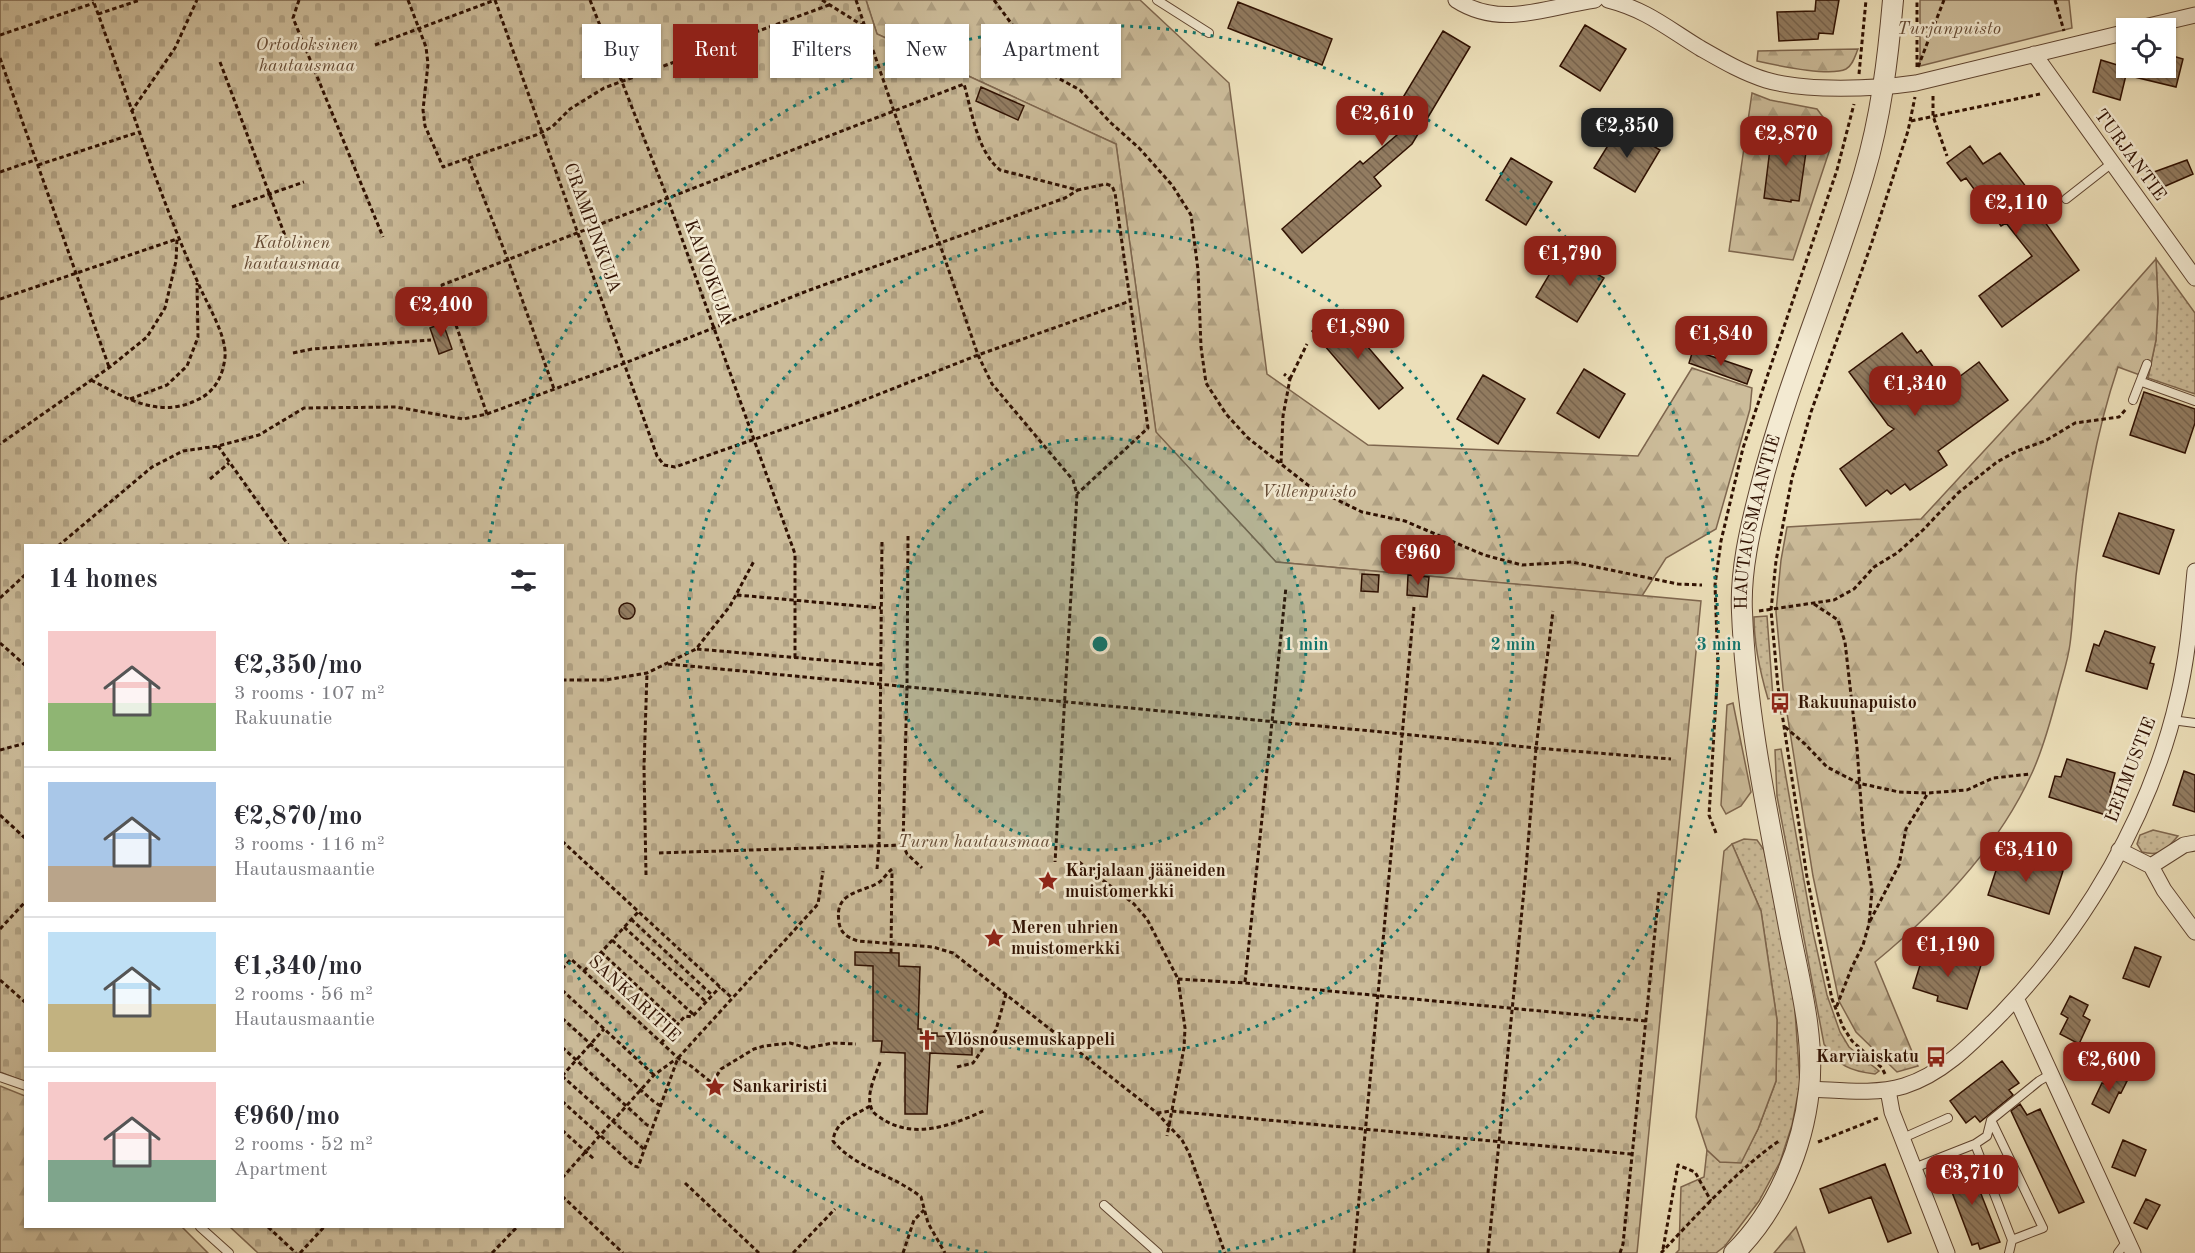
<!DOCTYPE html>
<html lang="en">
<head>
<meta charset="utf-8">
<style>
	body { margin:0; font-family:"Old Standard TT",serif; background:#f7f7f7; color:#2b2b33; height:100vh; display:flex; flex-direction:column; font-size:22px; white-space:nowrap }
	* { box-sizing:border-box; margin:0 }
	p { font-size:20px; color:#7c7c81 }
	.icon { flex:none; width:33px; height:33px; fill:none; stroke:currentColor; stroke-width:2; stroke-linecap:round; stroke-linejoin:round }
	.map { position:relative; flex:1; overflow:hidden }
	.panel { position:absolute; left:24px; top:544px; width:540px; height:684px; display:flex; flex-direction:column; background:#fff; border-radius:0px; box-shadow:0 2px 4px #0004 }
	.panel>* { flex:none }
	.hud { position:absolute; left:582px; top:24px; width:570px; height:54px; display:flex; gap:12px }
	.tools { position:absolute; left:2116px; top:18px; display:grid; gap:12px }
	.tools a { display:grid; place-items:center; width:60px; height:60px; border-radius:0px; background:#fff; box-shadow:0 2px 4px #0004; font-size:30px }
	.price { position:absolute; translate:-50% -51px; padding:0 14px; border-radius:12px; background:#8f2418; color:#fff; font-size:20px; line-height:39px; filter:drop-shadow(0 2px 3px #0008) }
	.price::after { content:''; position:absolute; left:50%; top:36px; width:18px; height:14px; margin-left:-9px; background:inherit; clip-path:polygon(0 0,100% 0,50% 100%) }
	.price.selected { background:#222; color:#fff }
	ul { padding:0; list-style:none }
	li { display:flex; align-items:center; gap:18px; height:150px; padding:0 24px }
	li+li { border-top:2px solid #e1e1e2 }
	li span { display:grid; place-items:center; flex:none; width:168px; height:120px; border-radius:0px; color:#555 }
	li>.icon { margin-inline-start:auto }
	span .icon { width:72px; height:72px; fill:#fffc; stroke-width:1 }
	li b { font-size:26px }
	h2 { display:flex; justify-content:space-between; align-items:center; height:72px; padding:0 24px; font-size:26px }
	.pill { padding:0 21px; border-radius:0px; background:#fff; box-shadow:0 2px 4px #0004; font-size:21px; line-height:54px }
	.pill.selected { background:#8f2418; color:#fff }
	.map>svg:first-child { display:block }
	.grass { fill:url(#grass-dots); stroke:#7e664e; stroke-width:1.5 }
	.forest { fill:url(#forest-firs); stroke:#7e664e; stroke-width:1.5 }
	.cemetery { fill:url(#cemetery-stones); stroke:#7e664e; stroke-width:1.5 }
	.park { fill:#ccbc9a; stroke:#7e664e; stroke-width:1.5 }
	.building { fill:url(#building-back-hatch); stroke:#301102; stroke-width:1.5 }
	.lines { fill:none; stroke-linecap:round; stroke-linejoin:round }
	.service-casing { stroke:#5f4430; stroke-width:10 }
	.minor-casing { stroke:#5f4430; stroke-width:17 }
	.tertiary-casing { stroke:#5f4430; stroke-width:22 }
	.path { stroke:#301102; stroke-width:3; stroke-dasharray:4.5 3; stroke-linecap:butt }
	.service { stroke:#f3ead2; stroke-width:8 }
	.minor { stroke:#f3ead2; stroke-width:15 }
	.tertiary { stroke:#f3ead2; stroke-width:20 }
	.ring { fill:none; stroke:#0f766e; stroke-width:3; stroke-dasharray:3 6 }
	.labels { text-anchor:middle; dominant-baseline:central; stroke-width:5; stroke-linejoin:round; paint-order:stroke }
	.park-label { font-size:18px; font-style:italic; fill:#674d37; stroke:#f3ead2 }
	.street-label { font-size:18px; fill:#301102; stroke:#f3ead2 }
	.poi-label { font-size:18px; font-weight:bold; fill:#301102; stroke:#f3ead2; text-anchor:start }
	.centre { fill:#0f766e; stroke:#f3ead2; stroke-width:3 }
	.ring-label { font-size:18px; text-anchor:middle; font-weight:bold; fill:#0f766e; stroke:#f3ead2; stroke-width:5; stroke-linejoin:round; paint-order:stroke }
</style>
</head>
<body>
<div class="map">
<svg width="2195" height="1253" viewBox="0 0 2195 1253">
	<defs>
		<pattern id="grass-dots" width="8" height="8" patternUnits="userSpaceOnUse" patternTransform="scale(1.5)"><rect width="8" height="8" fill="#ccbc9a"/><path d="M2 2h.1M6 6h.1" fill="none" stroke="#b0a183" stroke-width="1.8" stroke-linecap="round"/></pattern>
		<pattern id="forest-firs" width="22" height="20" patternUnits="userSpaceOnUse" patternTransform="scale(1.5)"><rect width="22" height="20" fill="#ccbc9a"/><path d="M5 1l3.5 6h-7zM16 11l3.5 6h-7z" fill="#b0a183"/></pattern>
		<pattern id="cemetery-stones" width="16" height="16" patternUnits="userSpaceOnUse" patternTransform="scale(1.5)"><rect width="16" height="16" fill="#ccbc9a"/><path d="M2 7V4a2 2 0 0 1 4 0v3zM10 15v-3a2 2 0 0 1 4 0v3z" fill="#b0a183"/></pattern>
		<pattern id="building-back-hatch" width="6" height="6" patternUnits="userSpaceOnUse" patternTransform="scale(1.5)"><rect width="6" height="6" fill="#927c61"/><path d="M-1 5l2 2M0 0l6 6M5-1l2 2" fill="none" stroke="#78644e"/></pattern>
	</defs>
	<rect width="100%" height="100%" fill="#ecdfb9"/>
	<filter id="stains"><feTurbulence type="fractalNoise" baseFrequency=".00333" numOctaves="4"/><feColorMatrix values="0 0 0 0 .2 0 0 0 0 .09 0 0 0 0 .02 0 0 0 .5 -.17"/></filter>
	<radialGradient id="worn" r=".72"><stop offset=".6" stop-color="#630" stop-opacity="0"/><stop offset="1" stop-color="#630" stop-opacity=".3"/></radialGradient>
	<path class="grass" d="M2156,259L2195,313V394L2148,378L2156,340L2158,303Z
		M1767,616L1773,698L1768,699C1760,672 1754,645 1754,617Z
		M1781,749L1813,932L1827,995L1840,1032L1849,1047L1879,1071L1875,1074C1850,1071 1838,1066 1824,1044L1777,796L1775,750Z
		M2153,830L2178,836C2166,849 2162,857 2142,852L2137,844L2140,835Z
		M1744,839L1757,840L1764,850L1794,996L1800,1084L1792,1125L1780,1162L1759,1201L1725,1246L1716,1253H1676L1679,1250L1681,1187L1704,1177L1707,1150L1720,1162H1741L1758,1129L1776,1081L1777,1020L1761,911L1732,844Z"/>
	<path class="forest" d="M866,0H1140L1229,83L1267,374L1368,445L1638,456L1692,368L1752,388L1750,409L1716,529L1666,558L1642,596L1276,562L1156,433L1116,144L877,34Z
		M1858,49C1855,56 1853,65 1846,69C1830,77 1775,65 1757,61L1758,51Z
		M1752,93L1770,100L1817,109L1829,125L1830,149L1793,260L1729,251Z
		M2156,259L2158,303L2156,340L2148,378L2118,367C2095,435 2084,505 2076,576C2074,599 2073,622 2070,644C2068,661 2062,677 2058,693C2051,720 2043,750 2031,775C1997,849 1937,911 1875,962L1918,1066L1897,1072L1856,1032L1839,1001L1813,876L1783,688L1776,612L1781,560L1787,527L1921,519L2032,399Z
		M1733,703L1751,792L1741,806L1726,814L1721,805L1727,705Z
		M1732,844L1761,911L1777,1020L1776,1081L1758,1129L1741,1163L1720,1162L1707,1150L1696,1117L1724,851Z
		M0,1086L25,1096L26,1227H182L208,1253H0Z
		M1796,1227L1805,1253H1774Z"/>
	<path class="cemetery" d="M0,0H866L877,34L1116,144L1156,432L1276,562L1701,601L1637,1253H258L230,1227H562V546H26L25,1082L0,1072Z"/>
	<path class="park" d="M1920,0H2069L2072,28L1920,66Z"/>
	<path class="building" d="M1816,0H1839L1833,34L1819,33L1818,39L1779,41L1777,12L1815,11Z
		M1238,2L1332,39L1322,65L1228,28Z
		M1585,25L1626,49L1600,91L1560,66Z
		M1443,31L1470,47L1412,144L1374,177L1381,186L1302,253L1282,229L1360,161L1363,164L1405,128L1390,119Z
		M2166,54L2183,59L2176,87L2126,75L2120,100L2093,92L2101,60L2127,68H2166Z
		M981,87L1024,106L1018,120L976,101Z
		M1620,126L1660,150L1635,192L1594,168Z
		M1772,132L1808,138L1799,201L1791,200V202L1764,198Z
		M1970,146L1983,164L2000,153L2037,201L2032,204L2079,270L2002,327L1979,296L2032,256L2006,223L2001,226L1966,178L1961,181L1947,163Z
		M1511,158L1552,182L1526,225L1486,200Z
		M2187,160L2193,174L2161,188L2154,172Z
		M1562,253L1604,278L1577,322L1536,297Z
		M1336,310L1403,388L1379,409L1312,331Z
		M443,323L452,349L439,354L430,328Z
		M1902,333L1917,353L1921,350L1947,386L1979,362L2008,400L1938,451L1947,465L1910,490L1905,484L1891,494L1887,490L1866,506L1840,469L1894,429L1888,425L1849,372Z
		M1693,350L1752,370L1747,384L1689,363Z
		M1584,369L1625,394L1599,438L1557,413Z
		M1483,375L1525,399L1498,444L1457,419Z
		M2144,392L2195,409V423L2185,453L2130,435Z
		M2119,513L2174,530L2159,574L2103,556Z
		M1362,574L1379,575L1378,592L1361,591Z
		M1408,575L1429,577L1427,597L1407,595Z
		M619 611a8 8 0 1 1 16 0a8 8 0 1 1-16 0Z
		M2105,631L2155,647L2150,663L2154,664L2147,689L2086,671L2094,644L2099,646Z
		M2067,759L2115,773L2110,792L2116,793L2109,816L2049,797L2055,776L2061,777Z
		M2184,771L2195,775V812L2173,805Z
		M2002,852L2063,871L2049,914L1988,895Z
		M2135,947L2161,957L2149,987L2123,978Z
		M1925,949L1951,957L1953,953L1982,962L1967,1009L1937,1001L1938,996L1913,988Z
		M855,952L899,953V966L920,967L918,1029H921V1033H937V1036L972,1037V1055L930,1053L927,1114H905V1053L881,1052L882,1041H873V966L855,965Z
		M2070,996L2088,1005L2083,1016L2090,1020L2079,1044L2060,1034L2068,1018L2061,1014Z
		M2002,1061L2019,1083L2009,1090L2013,1095L1980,1122L1975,1116L1966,1123L1950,1101Z
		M2110,1073L2127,1081L2121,1093L2119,1092L2109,1113L2092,1104L2102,1083L2105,1084Z
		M2020,1104L2027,1115L2040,1109L2084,1202L2059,1213L2011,1111Z
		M2123,1140L2146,1150L2135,1176L2112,1167Z
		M1968,1161L2000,1242L1980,1249L1978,1243L1972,1245L1944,1171Z
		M1885,1164L1911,1233L1888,1242L1871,1197L1829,1213L1820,1189Z
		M2146,1199L2160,1205L2147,1229L2134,1223Z"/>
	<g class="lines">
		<g class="service-casing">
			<path id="service" d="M1157,0L1209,33
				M2066,199L2112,163
				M2142,382L2195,401
				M2133,400L2147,364
				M2172,720L2195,723
				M0,1077L26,1086
				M1991,1120L2043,1228L2012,1240L2009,1253
				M1903,1138L1948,1118
				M1975,1144L1987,1136L1991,1120L2039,1081L2051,1074
				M1914,1168L1975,1144L2012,1240
				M1104,1205L1158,1253
				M200,1227L229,1253
				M2118,1253L2127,1241"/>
		</g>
		<g class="minor-casing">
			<path id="minor" d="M1456,0C1501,29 1546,7 1595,0
				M1608,0C1647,10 1667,28 1700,48C1721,60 1743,73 1766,80C1806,92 1875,89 1916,83L2127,32
				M2140,28L2195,15
				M2034,54L2195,278
				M2119,850L2151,866L2164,890L2195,932
				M2151,866L2184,845L2195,843
				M2016,998L2133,1253
				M1809,1089C1840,1090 1874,1095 1904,1086C1943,1074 1973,1042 2001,1014C2085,927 2151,815 2178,697C2188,655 2191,613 2195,571
				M1888,1090L1892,1112L1947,1253"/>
		</g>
		<g class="tertiary-casing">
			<g id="tertiary">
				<path id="s1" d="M1734,1253C1777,1211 1803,1148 1809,1090C1815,1034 1798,976 1788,922C1769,820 1746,716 1742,612C1740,572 1750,529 1760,490C1787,382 1833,280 1864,174C1881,117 1888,58 1893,0"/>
			</g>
		</g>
		<path class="path" d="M299,0L293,18L383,237
			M408,0L426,47L428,64L423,110L425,126L443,167L468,158L508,260L554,389
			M495,0L657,456L664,465L675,467L849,406L978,355L1130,301
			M590,0L667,197L795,554V658
			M822,0L865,27L978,355L992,384L1073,480L1077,494L1055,862
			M856,0L865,27
			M994,0L1022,38L1041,56L1047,72L1080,90L1111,123L1140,149L1172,185L1191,215L1198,270L1201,347L1206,383L1226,414L1248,438L1309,486L1362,512L1405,521L1484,555L1522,565L1572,562L1678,584L1702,585
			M2055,0L2064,31
			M98,14L140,0
			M0,35L94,3
			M375,45L495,0
			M0,58L109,367
			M220,62L290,249
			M1917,67V0
			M1918,67L1944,0
			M1859,74L1866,0
			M1933,96V116L1947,156
			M131,112L175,48L197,0
			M1911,121L2040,94
			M469,158L536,135L552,127L570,109L604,88L829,5
			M38,165L139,132
			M0,172L35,160
			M232,207L304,182
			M0,299L177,239L176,261L165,308L147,337L110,367L0,444
			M293,353L312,349L431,340
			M1290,379L1307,344
			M91,380C126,398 158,419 197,400C215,392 223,376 225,357C227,336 207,304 199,285C157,192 128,95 93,0
			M130,399L167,385L187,366L198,337L197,283
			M487,414L442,285L964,84C972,112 977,151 1000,170L1078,190L1106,184L1112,186L1115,193L1148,428L1077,494
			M218,446L289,546
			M1281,463L1283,416L1290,379L1284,374
			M210,479L229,463
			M908,536L907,686L903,845L907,854L922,868
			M58,546L152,467L183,451L218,446L259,435L304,408L396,407L463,419L487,414L625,363L807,291L1065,198L1078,190
			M737,595L881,608
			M0,598L26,574
			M1814,604L1838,620L1845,642L1857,748L1863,830L1872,890L1869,924L1863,945L1852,967L1836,1008
			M1759,611L1834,600L1854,589L1874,567L1897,553L1923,530L1958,493L1997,462L2017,451L2045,441L2075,423L2119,417L2127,408
			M0,643L26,666
			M697,649L881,665
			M668,664L1403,734L1536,748L1671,759
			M562,680H606L647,673L696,649L730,606L754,561
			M1785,727L1805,744L1827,767L1858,783L1899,792L1928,793L1967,790L1993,778L2031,774
			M0,750L26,743
			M0,815L26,839
			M1716,833L1709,815L1718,667L1715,585L1721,541L1743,448L1837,170L1854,104
			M562,841L732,998
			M659,853L903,845
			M1079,862L1134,904L1147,919L1178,979L1185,1028L1184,1048L1167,1136
			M877,869L879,845L882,540
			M892,869C887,873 883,880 878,883C860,893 834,892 839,922C840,933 848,938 858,941L933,947L953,953L1157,1113L1182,1140L1189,1153L1225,1253
			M646,875L644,767L647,673
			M631,919L712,995
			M1870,921L1899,865L1906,829L1928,793
			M624,927L706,1002
			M0,929L26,901
			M612,940L694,1015
			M601,952L678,1024
			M891,953L892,871
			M562,969L571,959L678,1058L691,1066L712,1083L721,1069L754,1049L764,1046L790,1043L807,1048L833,1043L856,1044
			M584,971L639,911
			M1178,979L1245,983L1646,1021
			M0,980L26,1003
			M1245,982L1286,587
			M562,990L654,1075
			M562,1018L654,1102L661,1106
			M661,1043L685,1016L692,1017L720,987
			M562,1047L647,1125L653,1127
			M880,1062C876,1075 866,1093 871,1107C872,1113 879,1117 884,1120C917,1140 954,1124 986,1110
			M957,1067L973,1063L996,1030L1006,994
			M1885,1074L1882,1068L1852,1041L1843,1027L1832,999L1807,877L1778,687L1771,610L1776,561L1792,478L1811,412L1871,245L1908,131L1915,97
			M562,1076L645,1150
			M562,1076L604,1029
			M562,1101L634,1166L638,1167L678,1058L818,904L823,871
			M870,1106C854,1116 835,1121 833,1141C855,1168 894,1175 921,1197L928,1223L945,1253
			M1157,1113L1171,1111L1631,1154
			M562,1130L595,1160
			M1818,1142L1878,1118
			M562,1178L654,1075L676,1059
			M685,1183L759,1253
			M562,1196L623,1253
			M268,1227L296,1253
			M1663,1249L1678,1165L1695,1172L1711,1201
			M300,1253L324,1227
			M492,1253L517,1227
			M793,1253L835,1209
			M903,1253L914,1220L924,1210
			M1354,1253L1414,607
			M1488,1253L1525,880L1536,748L1553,611
			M1620,1253L1623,1244L1659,892
			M1661,1253C1696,1216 1738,1169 1779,1141"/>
		<use href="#service" class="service"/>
		<use href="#minor" class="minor"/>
		<use href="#tertiary" class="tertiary"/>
	</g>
	<circle cx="1100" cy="644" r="206" fill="#0f766e" fill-opacity=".12"/>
	<g class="ring">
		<circle cx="1100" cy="644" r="206"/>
		<circle cx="1100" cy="644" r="413"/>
		<path d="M987 1253A619 619 0 0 1 564 954M489 542A619 619 0 1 1 1213 1253"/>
	</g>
	<defs>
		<g id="bus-bare" transform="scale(1.62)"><path d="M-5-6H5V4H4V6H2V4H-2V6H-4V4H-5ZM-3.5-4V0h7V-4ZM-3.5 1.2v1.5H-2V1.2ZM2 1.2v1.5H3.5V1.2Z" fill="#8f2418" stroke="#f3ead2" stroke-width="2.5" paint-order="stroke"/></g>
		<g id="sight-bare" transform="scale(1.62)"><path d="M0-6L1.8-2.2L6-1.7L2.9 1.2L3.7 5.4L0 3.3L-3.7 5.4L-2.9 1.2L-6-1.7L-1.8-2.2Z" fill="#8f2418" stroke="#f3ead2" stroke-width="2.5" paint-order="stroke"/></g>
		<g id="church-bare" transform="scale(1.62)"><path d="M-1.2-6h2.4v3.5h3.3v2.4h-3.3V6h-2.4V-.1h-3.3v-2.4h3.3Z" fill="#8f2418" stroke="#f3ead2" stroke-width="2.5" paint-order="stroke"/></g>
	</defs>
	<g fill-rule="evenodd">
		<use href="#bus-bare" x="1780" y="703"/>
		<use href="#sight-bare" x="1048" y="881"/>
		<use href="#sight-bare" x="994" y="938"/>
		<use href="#church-bare" x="927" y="1040"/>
		<use href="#bus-bare" x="1936" y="1057"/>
		<use href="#sight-bare" x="715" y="1087"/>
	</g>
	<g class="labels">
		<g class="park-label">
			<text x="1949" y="29">Turjanpuisto</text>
			<text x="307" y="45">Ortodoksinen<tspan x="307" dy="21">hautausmaa</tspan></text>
			<text x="292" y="243">Katolinen<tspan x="292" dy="21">hautausmaa</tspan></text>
			<text x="1309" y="492">Villenpuisto</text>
			<text x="974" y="842">Turun hautausmaa</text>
		</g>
		<g class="street-label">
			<text transform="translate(2130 155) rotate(54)">TURJANTIE</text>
			<text transform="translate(592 228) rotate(70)">CRAMPINKUJA</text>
			<text transform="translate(708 272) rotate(70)">KAIVOKUJA</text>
			<text stroke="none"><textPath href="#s1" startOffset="758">HAUTAUSMAANTIE</textPath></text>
			<text transform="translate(2131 770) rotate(-69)">LEHMUSTIE</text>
			<text transform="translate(634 999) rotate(43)">SANKARITIE</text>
		</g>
		<g class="poi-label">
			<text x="1797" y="703">Rakuunapuisto</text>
			<text x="1065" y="871">Karjalaan jääneiden<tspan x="1065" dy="21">muistomerkki</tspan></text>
			<text x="1011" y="928">Meren uhrien<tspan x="1011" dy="21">muistomerkki</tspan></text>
			<text x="944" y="1040">Ylösnousemuskappeli</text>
			<text x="1919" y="1057" text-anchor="end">Karviaiskatu</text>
			<text x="732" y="1087">Sankariristi</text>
		</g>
	</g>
	<circle cx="1100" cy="644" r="9" class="centre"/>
	<g class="ring-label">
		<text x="1306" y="650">1 min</text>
		<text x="1513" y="650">2 min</text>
		<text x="1719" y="650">3 min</text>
	</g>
	<rect width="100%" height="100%" filter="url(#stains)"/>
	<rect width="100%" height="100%" fill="url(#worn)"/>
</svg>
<div class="tools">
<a><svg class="icon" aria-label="locate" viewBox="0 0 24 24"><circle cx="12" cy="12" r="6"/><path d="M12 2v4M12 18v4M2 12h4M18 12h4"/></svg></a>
</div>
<b class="price" style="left:1382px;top:147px">€2,610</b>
<b class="price selected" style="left:1627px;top:159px">€2,350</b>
<b class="price" style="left:1786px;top:167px">€2,870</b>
<b class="price" style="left:2016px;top:236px">€2,110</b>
<b class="price" style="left:1570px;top:287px">€1,790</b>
<b class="price" style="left:441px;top:338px">€2,400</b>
<b class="price" style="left:1358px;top:360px">€1,890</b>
<b class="price" style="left:1721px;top:367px">€1,840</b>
<b class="price" style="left:1915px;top:417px">€1,340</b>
<b class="price" style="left:1418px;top:586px">€960</b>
<b class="price" style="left:2026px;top:883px">€3,410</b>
<b class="price" style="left:1948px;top:978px">€1,190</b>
<b class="price" style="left:2109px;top:1093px">€2,600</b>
<b class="price" style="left:1972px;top:1206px">€3,710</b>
<div class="hud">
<a class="pill">Buy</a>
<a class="pill selected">Rent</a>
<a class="pill">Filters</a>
<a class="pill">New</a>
<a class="pill">Apartment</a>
</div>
<section class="panel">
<h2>14 homes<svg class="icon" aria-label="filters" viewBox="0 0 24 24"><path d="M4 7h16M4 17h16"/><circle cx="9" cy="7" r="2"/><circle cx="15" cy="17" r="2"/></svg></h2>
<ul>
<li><span style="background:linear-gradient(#f6c9c9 60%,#8fb573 0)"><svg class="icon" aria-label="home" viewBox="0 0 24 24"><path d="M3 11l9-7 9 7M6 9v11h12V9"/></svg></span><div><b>€2,350/mo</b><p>3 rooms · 107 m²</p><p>Rakuunatie</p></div></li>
<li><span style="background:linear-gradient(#a9c7e8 70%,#b9a48a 0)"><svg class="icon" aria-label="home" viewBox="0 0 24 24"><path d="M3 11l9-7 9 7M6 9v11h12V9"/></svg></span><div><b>€2,870/mo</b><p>3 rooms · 116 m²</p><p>Hautausmaantie</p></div></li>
<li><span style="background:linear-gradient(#bfe0f5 60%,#c2b280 0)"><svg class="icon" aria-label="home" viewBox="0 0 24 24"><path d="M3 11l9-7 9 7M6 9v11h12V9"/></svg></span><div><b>€1,340/mo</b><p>2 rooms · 56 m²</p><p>Hautausmaantie</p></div></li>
<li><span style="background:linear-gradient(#f6c9c9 65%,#7fa58c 0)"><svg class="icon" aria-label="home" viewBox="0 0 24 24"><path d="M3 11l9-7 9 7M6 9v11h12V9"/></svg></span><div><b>€960/mo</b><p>2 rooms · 52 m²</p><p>Apartment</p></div></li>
</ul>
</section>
</div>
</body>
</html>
